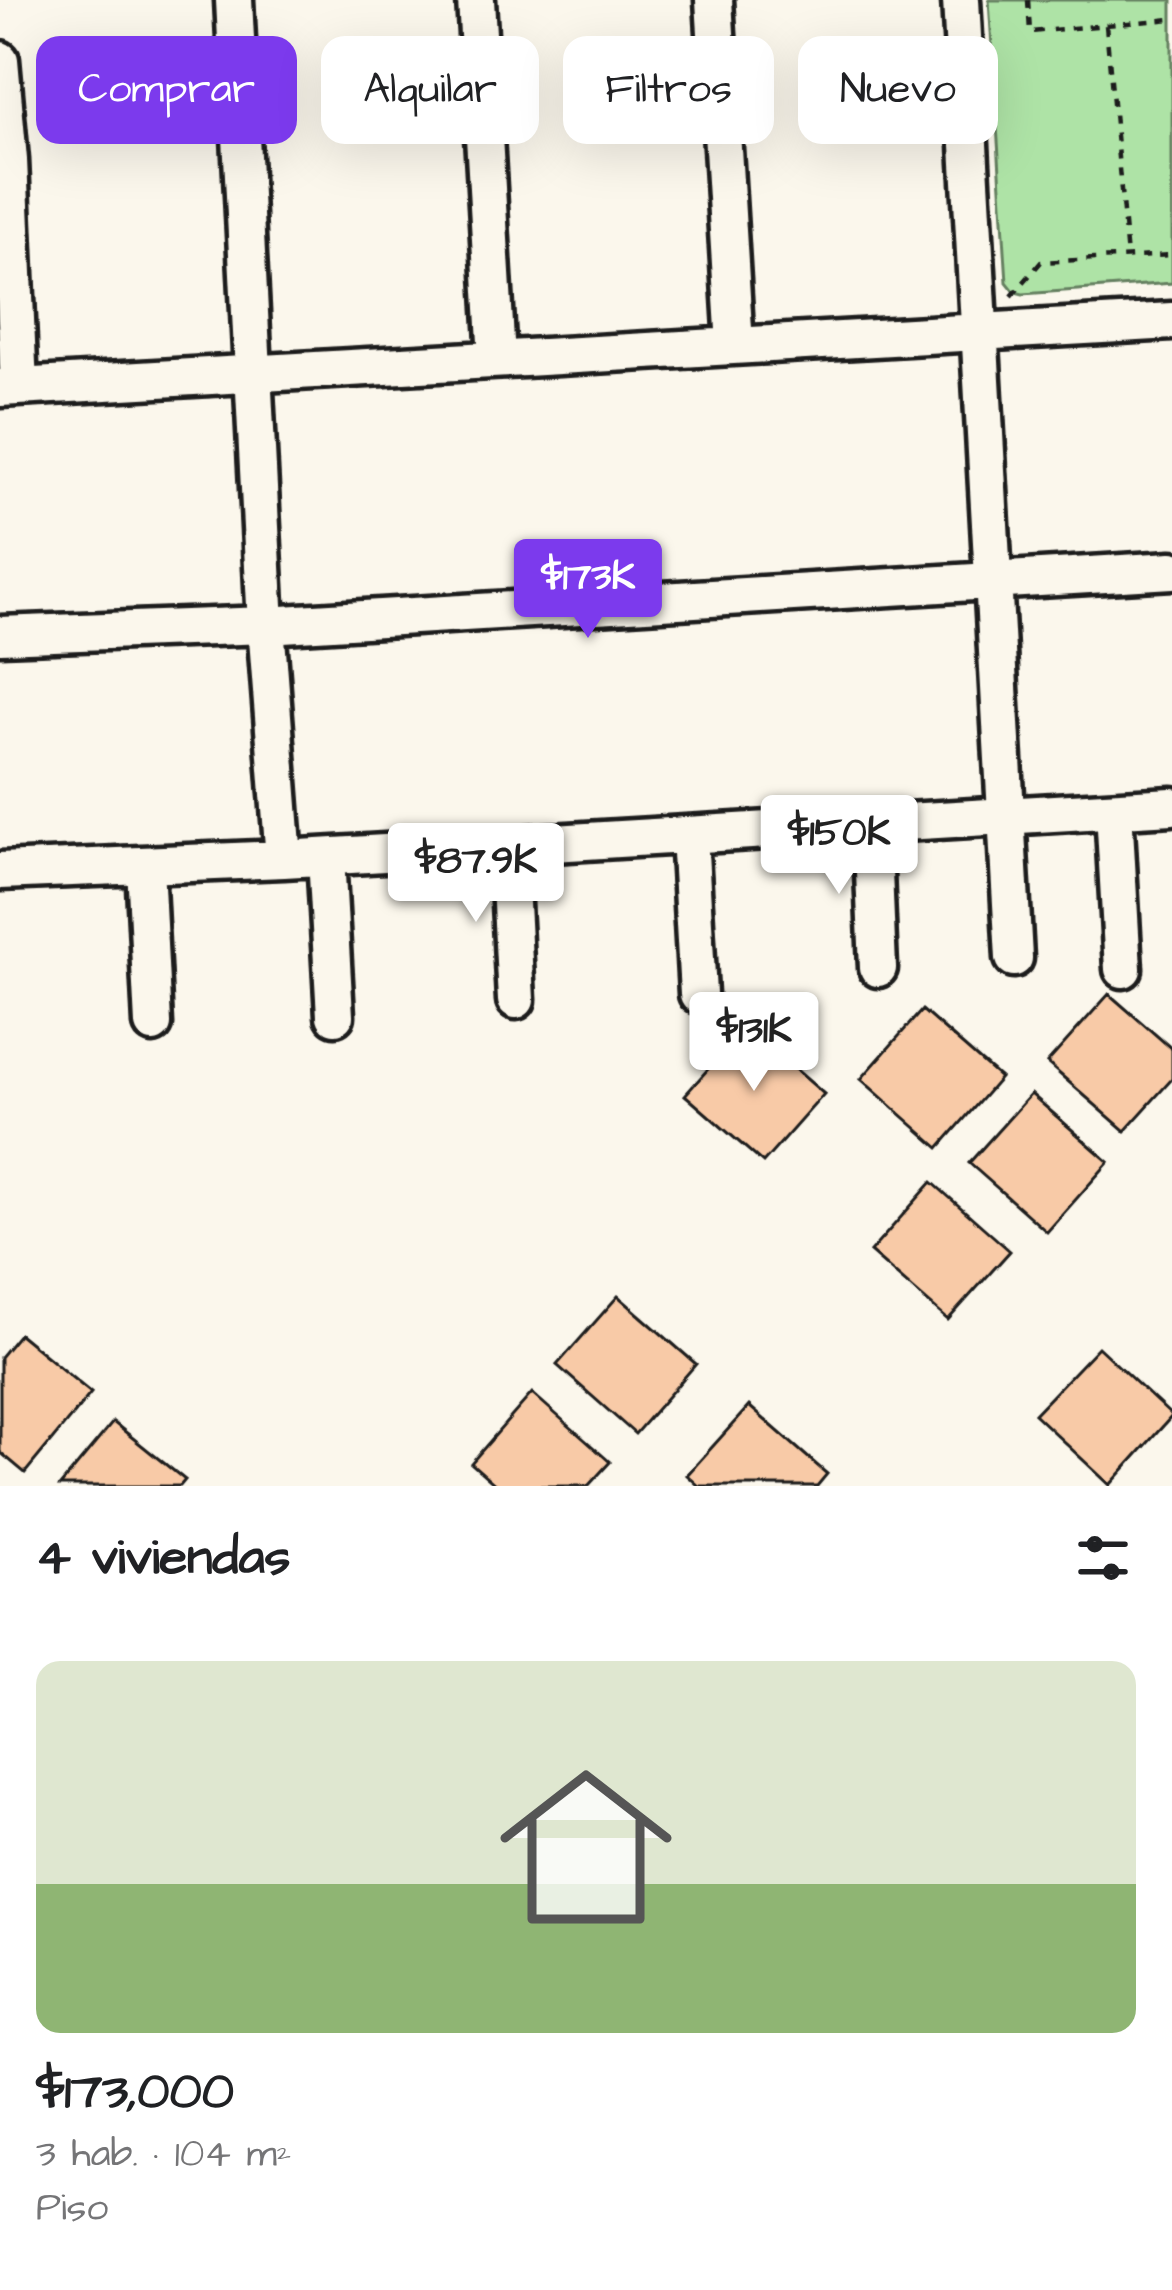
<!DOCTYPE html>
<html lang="es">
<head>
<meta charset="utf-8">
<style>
	body { margin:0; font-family:"Architects Daughter",sans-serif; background:#f2f2f2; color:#202124; height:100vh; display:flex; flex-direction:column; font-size:45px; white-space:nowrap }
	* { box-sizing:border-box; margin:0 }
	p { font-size:39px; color:#757577 }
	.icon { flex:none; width:66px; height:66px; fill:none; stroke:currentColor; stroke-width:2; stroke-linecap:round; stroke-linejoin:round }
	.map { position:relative; height:1486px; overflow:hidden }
	.sheet { display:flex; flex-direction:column; background:#fff; flex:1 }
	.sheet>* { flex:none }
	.banner { position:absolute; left:36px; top:36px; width:1101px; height:108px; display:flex; gap:24px }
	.price { position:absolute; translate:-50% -102px; padding:0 27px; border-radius:12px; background:#fff; color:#222; font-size:39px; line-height:78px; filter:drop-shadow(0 3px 6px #0008) }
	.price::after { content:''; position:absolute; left:50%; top:72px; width:36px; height:27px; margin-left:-18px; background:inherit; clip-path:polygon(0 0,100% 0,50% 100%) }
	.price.selected { background:#7c3aed; color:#fff }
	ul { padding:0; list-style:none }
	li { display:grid; align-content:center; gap:24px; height:636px; padding:0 36px }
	li span { display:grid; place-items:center; height:372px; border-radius:24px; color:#555 }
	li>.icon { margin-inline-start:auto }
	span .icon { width:216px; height:216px; fill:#fffc; stroke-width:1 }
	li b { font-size:51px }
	h2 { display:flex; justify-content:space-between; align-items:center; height:144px; padding:0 36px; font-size:51px }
	.pill { padding:0 42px; border-radius:24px; background:#fff; box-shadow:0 12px 48px #0002; font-size:42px; line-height:108px }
	.pill.selected { background:#7c3aed; color:#fff }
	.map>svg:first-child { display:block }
	.green { fill:#aee3a6; stroke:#658061; stroke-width:3 }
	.building { fill:#f8caa7; stroke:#1c1c1c; stroke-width:3 }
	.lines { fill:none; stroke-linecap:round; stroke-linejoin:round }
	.street-casing { stroke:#1c1c1c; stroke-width:45 }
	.path { stroke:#1c1c1c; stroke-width:4.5; stroke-dasharray:9 9; stroke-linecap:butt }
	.street { stroke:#fbf7ec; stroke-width:36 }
</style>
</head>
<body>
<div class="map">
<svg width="1172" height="1486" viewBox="0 0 1172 1486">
	<rect width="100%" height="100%" fill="#fbf7ec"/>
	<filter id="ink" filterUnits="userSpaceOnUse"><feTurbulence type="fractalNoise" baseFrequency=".00833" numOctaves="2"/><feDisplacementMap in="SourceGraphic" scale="24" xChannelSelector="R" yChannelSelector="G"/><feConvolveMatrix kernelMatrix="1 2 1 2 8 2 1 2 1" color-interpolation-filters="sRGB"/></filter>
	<g filter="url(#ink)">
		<path class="green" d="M989,0H1172V283L1023,294L1015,292L1007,282Z"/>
		<path class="building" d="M1109,994L1172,1049V1079L1125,1131L1047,1063Z
			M922,1010L1000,1078L939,1148L861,1079Z
			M746,1026L824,1094L763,1163L685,1095Z
			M1031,1094L1109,1162L1047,1232L969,1163Z
			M932,1182L1010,1251L948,1320L870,1252Z
			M618,1296L696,1364L635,1434L557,1365Z
			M19,1334L91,1393L25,1473L0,1452V1357Z
			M1098,1347L1172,1416L1110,1485L1034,1414Z
			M532,1393L610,1462L588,1486H497L471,1463Z
			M749,1406L827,1474L817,1486H699L687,1475Z
			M113,1422L185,1480L180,1486H60Z"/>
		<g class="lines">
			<g class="street-casing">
				<path id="street" d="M234,0L266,625L284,859
					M476,0L497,359
					M714,0L735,346
					M961,0L1014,958
					M0,60L9,160L19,387
					M0,388L1172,321
					M0,635L266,625L1172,570
					M1114,810L1123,969
					M872,824L878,968
					M689,835L698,994
					M508,846L516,1000
					M326,857L335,1016
					M145,866L153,1024
					M0,871L284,859L1172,806"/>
			</g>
			<path class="path" d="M1028,0L1030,32L1172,19
				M1106,25L1127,257
				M1012,296L1041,262L1172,255"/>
			<use href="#street" class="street"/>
		</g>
	</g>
</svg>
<b class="price selected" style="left:588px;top:641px">$173K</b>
<b class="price" style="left:839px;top:897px">$150K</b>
<b class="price" style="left:476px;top:925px">$87.9K</b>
<b class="price" style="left:754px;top:1094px">$131K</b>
<div class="banner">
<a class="pill selected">Comprar</a>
<a class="pill">Alquilar</a>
<a class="pill">Filtros</a>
<a class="pill">Nuevo</a>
</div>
</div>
<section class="sheet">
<h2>4 viviendas<svg class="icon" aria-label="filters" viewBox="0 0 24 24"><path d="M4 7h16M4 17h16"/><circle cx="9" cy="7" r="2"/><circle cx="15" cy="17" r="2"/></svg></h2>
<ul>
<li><span style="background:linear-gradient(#dfe7d0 60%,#8fb573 0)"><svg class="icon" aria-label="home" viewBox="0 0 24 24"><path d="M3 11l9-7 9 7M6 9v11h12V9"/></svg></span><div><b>$173,000</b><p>3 hab. · 104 m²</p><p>Piso</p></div></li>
</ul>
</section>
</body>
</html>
